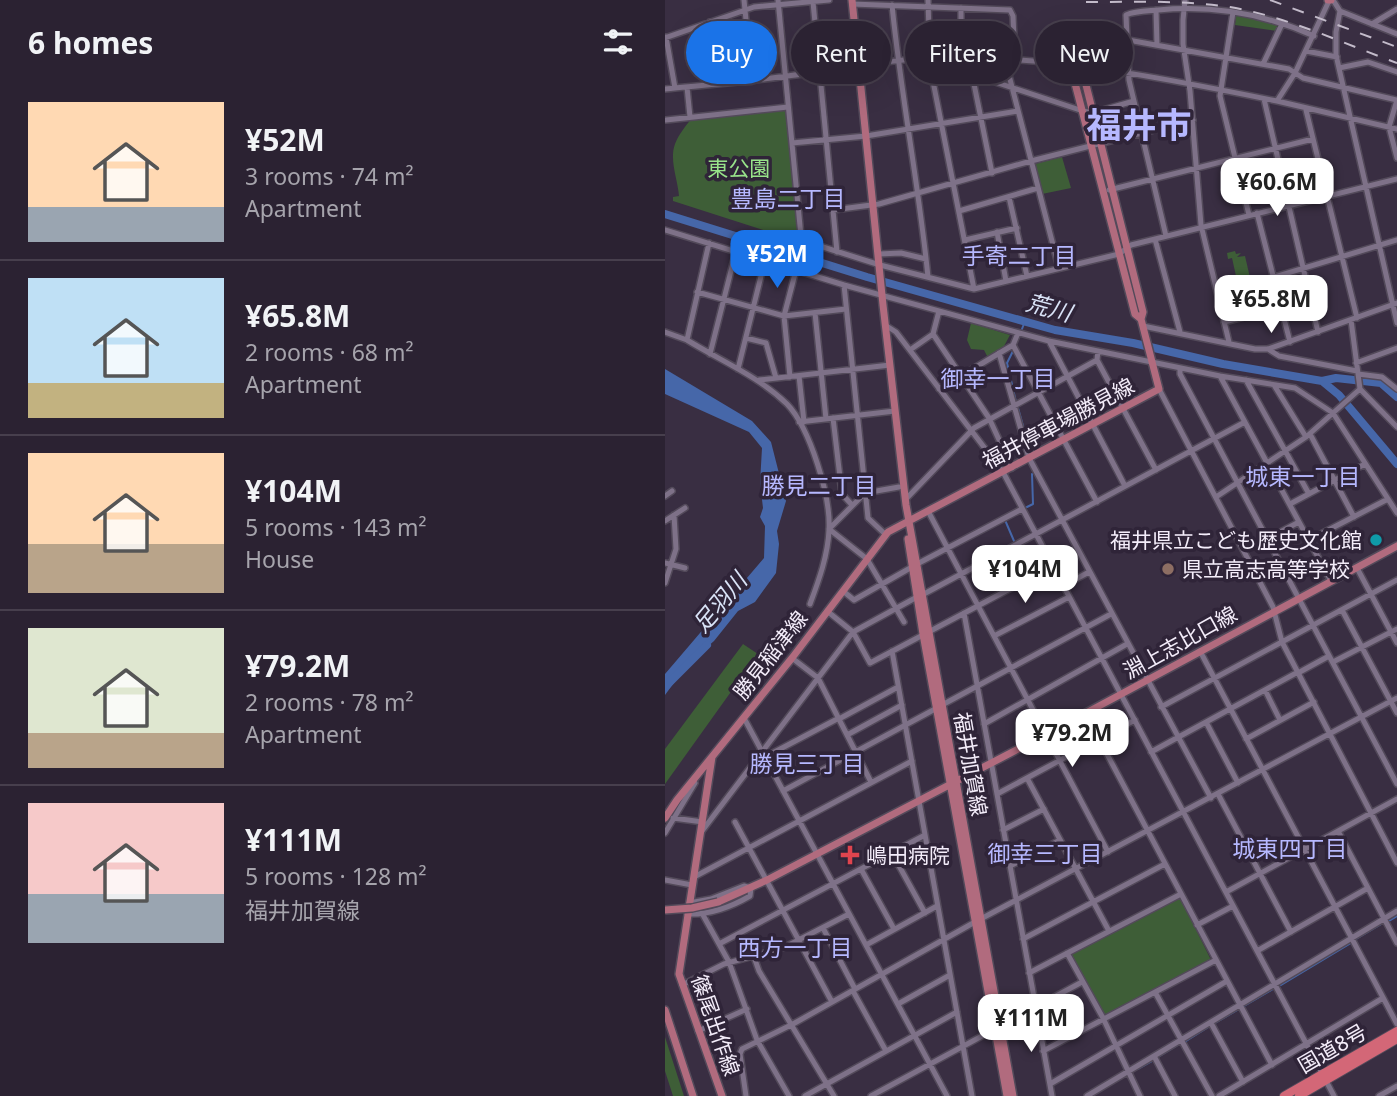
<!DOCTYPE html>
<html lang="en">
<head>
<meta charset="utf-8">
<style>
	body { margin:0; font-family:"Noto Sans","Noto Sans JP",sans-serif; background:#332a3a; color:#f1f3f6; height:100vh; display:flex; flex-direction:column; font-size:26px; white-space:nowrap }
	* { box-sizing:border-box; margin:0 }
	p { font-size:23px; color:#a6a4ac }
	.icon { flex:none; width:38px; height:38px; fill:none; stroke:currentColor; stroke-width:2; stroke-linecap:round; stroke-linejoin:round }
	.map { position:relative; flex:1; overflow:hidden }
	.side { display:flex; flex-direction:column; background:#2b2232; width:665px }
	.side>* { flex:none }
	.hud { position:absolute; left:21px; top:21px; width:606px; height:63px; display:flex; gap:14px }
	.price { position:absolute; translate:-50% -60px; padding:0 16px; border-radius:14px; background:#fff; color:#222; font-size:23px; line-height:46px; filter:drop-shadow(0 2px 4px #0008) }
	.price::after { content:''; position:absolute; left:50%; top:42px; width:21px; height:16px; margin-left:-10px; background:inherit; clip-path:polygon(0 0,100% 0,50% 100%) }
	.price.current { background:#1a73e8; color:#fff }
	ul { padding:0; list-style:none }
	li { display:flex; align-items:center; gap:21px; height:175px; padding:0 28px }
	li+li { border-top:2px solid #473f4d }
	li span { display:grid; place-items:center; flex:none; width:196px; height:140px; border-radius:0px; color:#555 }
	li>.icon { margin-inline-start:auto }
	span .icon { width:84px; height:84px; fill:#fffc; stroke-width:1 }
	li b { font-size:30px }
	h2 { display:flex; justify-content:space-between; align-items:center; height:84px; padding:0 28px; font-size:30px }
	.tag { padding:0 24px; border-radius:32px; background:#2b2232; box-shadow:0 7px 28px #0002,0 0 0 2px #473f4d; font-size:24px; line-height:63px }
	.tag.current { background:#1a73e8; color:#fff }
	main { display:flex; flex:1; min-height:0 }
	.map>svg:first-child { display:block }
	.green { fill:#3e5e37 }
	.water { fill:#4667a9 }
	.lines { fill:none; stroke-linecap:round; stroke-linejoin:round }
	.stream { stroke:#4667a9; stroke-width:2 }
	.river { stroke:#4667a9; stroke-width:8 }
	.minor-casing { stroke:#534a5a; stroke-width:8 }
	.major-casing { stroke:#534a5a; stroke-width:10 }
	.highway-casing { stroke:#534a5a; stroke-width:10 }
	.minor { stroke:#7e7188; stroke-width:5 }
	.major { stroke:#b16b7e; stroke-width:7 }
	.highway { stroke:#d36777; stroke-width:8 }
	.rail { stroke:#c3bbca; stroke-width:2; stroke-dasharray:12 12; stroke-linecap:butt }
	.major-bridge-casing { stroke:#534a5a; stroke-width:10; stroke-linecap:butt }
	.major-bridge { stroke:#b16b7e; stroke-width:7 }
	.culture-dot { fill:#0f9aa8; stroke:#2f2438; stroke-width:2.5 }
	.education-dot { fill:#8d6e63; stroke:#2f2438; stroke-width:2.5 }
	.health-dot { fill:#e0444e; stroke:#2f2438; stroke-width:2.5 }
	.labels { text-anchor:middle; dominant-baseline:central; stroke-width:7; stroke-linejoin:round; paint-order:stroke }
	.park-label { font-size:21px; fill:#98e38a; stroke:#2f2438 }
	.street-label { font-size:21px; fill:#f4edfa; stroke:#2f2438 }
	.poi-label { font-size:21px; fill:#f4edfa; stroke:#2f2438; text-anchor:start }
	.neighbourhood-label { font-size:23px; fill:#b6b8ff; stroke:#2f2438 }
	.water-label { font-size:23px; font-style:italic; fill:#dae4f8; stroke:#2f2438 }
	.town-label { font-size:35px; font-weight:bold; fill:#b6b8ff; stroke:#2f2438 }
</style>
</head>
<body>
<main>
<section class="side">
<h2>6 homes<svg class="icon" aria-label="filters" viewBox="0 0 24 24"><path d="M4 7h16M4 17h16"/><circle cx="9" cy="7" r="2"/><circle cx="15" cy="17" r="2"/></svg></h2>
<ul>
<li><span style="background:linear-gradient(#ffd9b3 75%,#9aa5b1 0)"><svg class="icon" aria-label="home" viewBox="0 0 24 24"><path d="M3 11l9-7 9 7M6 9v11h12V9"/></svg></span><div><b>¥52M</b><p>3 rooms · 74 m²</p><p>Apartment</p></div></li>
<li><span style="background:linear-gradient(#bfe0f5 75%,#c2b280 0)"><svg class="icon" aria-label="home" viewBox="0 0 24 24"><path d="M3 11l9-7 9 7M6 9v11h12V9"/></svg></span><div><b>¥65.8M</b><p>2 rooms · 68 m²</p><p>Apartment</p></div></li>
<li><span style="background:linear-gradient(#ffd9b3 65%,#b9a48a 0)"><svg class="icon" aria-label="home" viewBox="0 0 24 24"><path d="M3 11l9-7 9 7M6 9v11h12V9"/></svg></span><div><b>¥104M</b><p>5 rooms · 143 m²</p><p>House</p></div></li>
<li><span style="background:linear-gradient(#dfe7d0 75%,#b9a48a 0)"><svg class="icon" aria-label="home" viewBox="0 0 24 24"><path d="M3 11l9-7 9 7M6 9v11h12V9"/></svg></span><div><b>¥79.2M</b><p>2 rooms · 78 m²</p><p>Apartment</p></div></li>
<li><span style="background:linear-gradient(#f6c9c9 65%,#9aa5b1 0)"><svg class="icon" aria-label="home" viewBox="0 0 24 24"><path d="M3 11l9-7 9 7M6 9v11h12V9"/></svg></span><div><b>¥111M</b><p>5 rooms · 128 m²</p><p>福井加賀線</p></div></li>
</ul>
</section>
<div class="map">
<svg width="732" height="1096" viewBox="0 0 732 1096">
	<rect width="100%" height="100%" fill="#392e42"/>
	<path class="green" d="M574,15L612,25L613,28L612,31L570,25L571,16Z
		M392,26H397L398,40L408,41V50H405L398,44L380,45V41H382V28H392Z
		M119,109L121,112L134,237L132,241L8,201V197L14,196C13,180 4,160 10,144C13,135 21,126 26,119Z
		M397,157L406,188L377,194L370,164Z
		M570,251L571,254L576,253L572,257L580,256L586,282L573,285L567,258L563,259L562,253Z
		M306,323L345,335L338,348L323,358L319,350L306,349L302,340Z
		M78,644L93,654L0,784V749Z
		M515,897L546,960L441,1015L438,1014L405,954Z
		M0,1037L19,1096H8L0,1071Z"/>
	<path class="water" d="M0,369L87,421L106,442L121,501L112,531L114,544L111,573L90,602L73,611L49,641L23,664L0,695V674L99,558L100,526L95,517L98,508L95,483L97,448L84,432L0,394Z"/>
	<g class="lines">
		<path class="stream" d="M357,329L360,321
			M348,351L342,363L351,402
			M353,408L364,447
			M362,507L368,504L367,474
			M340,520L349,541
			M724,921L732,916
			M691,939L718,923
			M616,985L686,943
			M579,1006L608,989
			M550,1023L574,1009
			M521,1041L545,1026
			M493,1057L516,1043
			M473,1069L489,1060
			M428,1095L435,1091"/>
		<path class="river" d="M0,214L202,277L390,330L468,343L558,364L657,381L674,395L732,464
			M657,381L671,378L716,383L732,397
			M0,687L42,645"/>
		<g class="minor-casing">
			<path id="minor" d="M79,0L87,80
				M113,0L136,236L139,241L215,265L309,289L454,254L466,245L732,179
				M263,0L265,66L309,289
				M520,0L518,20V44L525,91L536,225L564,342
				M668,0L675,11L732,34
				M148,2L172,252
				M187,4L345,10L348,16L350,61
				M227,5C236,96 254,186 263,277
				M296,8V59
				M491,10L492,45
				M675,11L671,32V55L732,323
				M568,12L555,96L584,215
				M45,22L51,84
				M707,24L732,9
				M411,36L463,45
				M1,37L10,88
				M0,38L89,7L164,0
				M463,40L624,69L638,78L732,100
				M641,51L672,57
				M300,59L301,68L306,74L418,111L427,113L469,101
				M340,60L394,268
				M598,64L617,24
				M674,68L703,62L732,72
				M307,74L327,173
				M22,87L25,117
				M0,89C41,85 81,82 122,76C169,70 217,60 264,58C382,54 498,78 612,101L630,73L664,1
				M599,99L653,332
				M732,100L724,127L732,158
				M612,101L732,129
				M641,110L692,318
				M1,120L123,107
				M127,143L201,136L353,111
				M444,190L648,139
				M344,197L362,276
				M168,210L214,204L366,161L528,120
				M294,211L373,188
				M592,213L625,342
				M0,230L179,285L384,341L555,376L630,388L668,413L732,513
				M332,232L341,281
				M501,236L464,80L461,15C470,11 483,11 493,10C546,5 600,14 649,36
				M490,239L515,332
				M300,240L352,228
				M44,243L22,340C56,361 93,376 122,404C145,428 166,497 164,530C163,555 154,580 145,604
				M214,254L236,253L261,259
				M179,285L203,518L220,534
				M32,292L119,316L181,309
				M553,294L732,240
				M150,313L161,419
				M686,320L695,389L732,427
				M559,322L615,308
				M220,325L231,332L338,472L669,1096
				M478,326L590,349H603L732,303
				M0,332L22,340
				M268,334L324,418L347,468
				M81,338L101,343L111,378
				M384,341L460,486
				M348,345L432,502
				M603,349L614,356L692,371
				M245,350L268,334L274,311
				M334,353L364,458L546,798
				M45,354L71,251
				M432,360L491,470
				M691,363L732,348
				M515,368V374L732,784
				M73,369L100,260
				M693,374L717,377L732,389
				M134,376L139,422
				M555,376L666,581
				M125,377L119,316L131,270
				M94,380L225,365
				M581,380L644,494
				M609,385L641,437
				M274,389L348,345L353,333
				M494,389L608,607L617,642L732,863
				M168,418L177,494L187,505
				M134,422L230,411
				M645,434L689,517
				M0,496L7,491
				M551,497L641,437L695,389
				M240,500L309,428L432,360L433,351
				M625,504L700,464
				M263,511L443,852
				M0,521L20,508
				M164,529L202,559L239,622
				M164,529L200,493L234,487
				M602,539L634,522
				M644,540L723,499
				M0,563L20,568
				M252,564L357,509
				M692,568L732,643
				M0,583L11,549L9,515
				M398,586L424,572
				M178,591L189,600L247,567
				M257,595L580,422
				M677,610L732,713
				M162,611L188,632L205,663L388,566
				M299,613L387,1096
				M329,636L404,597
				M227,651L307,1096
				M535,651L732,1024
				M127,658L153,678L206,782
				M668,662L732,629
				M633,673L664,656
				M600,690L615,720
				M277,705L446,614
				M496,707L732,580
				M79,718L282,1096
				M174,719L233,687
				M541,722L573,783
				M319,724L462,644
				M182,735L237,705
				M434,739L607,1065
				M581,739L649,702
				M486,752L633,672
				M100,757L174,718
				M362,778L444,931
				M118,791L272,708
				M332,794L470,720
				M553,794L626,932
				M8,818L38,822
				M70,822L167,1002
				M338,830L379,809
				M37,831L188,632L252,597
				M673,831L732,943
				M0,833L30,783L28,781
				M227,853L260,913
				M345,866L395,840
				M196,869L229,929
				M29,877L247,761
				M0,880L27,885
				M561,892L732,799
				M22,914C44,915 66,907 85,896L86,888L79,886L46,899L24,903
				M38,915L64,962L92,1040L124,1096
				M532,925L568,906
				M158,928L190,989
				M358,939L500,864
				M54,944L260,835
				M201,945L272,906
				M592,951L703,888
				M402,953L438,1018L475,1096
				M89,957L94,971L169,1096
				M364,973L516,894
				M17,985L59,964L118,948L184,914
				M188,991L221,1051
				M490,992L547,1096
				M233,1004L285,975
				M546,1023L578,1082
				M33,1031L82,1009
				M378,1051L551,960
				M489,1056L510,1096
				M385,1084L562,981
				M81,1096L75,1054L77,1049L128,1024L310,922L732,698
				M140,1096L292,1012
				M206,1096L417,982
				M422,1096L732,911
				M554,1096L718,998
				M714,1096L732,1086"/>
		</g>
		<g class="major-casing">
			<path id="major" d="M187,0L218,305L241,505L348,1096
				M663,0H666
				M405,64L470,314L476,319
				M243,539L258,634L342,1096
				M47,757L14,974L57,1096
				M0,818L12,800L127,658L223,532L494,389L476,319L478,312L416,65
				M53,902L102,880L380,735L732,546
				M0,1010L28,1096"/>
		</g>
		<g class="highway-casing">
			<path id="highway" d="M619,1096L732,1031
				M634,1096L732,1039"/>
		</g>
		<use href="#minor" class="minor"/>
		<use href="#major" class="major"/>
		<use href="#highway" class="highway"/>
		<path class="rail" d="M605,0L732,47
			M421,2C469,2 518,0 565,7C623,17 677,43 732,63"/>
		<g class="major-bridge-casing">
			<path id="major-bridge" d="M0,910L27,908L53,902"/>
		</g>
		<use href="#major-bridge" class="major-bridge"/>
	</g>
	<circle class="culture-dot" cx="711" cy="540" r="7"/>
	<circle class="education-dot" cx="503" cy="569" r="7"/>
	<path class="health-dot" d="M181.5 844.5h7v7h7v7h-7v7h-7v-7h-7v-7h7z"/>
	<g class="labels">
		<g class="park-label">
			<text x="74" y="168">東公園</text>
		</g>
		<g class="street-label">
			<text transform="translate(393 423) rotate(-28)">福井停車場勝見線</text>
			<text transform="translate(515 642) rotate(-29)">淵上志比口線</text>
			<text transform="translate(105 655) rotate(-52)">勝見稲津線</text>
			<text transform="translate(306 764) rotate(80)">福井加賀線</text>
			<text transform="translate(51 1025) rotate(71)">篠尾出作線</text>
			<text transform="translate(667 1048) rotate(-30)">国道8号</text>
		</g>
		<g class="poi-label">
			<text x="697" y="540" text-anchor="end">福井県立こども歴史文化館</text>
			<text x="517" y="569">県立高志高等学校</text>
			<text x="201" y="855">嶋田病院</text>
		</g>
		<g class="neighbourhood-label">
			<text x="123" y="198">豊島二丁目</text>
			<text x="354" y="255">手寄二丁目</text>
			<text x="333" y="378">御幸一丁目</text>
			<text x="638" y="476">城東一丁目</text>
			<text x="154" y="485">勝見二丁目</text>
			<text x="142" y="763">勝見三丁目</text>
			<text x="625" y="848">城東四丁目</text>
			<text x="380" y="853">御幸三丁目</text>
			<text x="130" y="947">西方一丁目</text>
		</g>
		<g class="water-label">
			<text transform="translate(384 307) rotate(15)">荒川</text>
			<text transform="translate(54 602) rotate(-50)">足羽川</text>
		</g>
		<g class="town-label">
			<text x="474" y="124">福井市</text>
		</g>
	</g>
</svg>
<b class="price" style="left:612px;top:218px">¥60.6M</b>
<b class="price current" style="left:112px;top:290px">¥52M</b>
<b class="price" style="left:606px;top:335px">¥65.8M</b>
<b class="price" style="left:360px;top:605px">¥104M</b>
<b class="price" style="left:407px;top:769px">¥79.2M</b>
<b class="price" style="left:366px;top:1054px">¥111M</b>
<div class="hud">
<a class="tag current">Buy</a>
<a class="tag">Rent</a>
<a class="tag">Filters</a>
<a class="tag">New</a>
</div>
</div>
</main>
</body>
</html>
